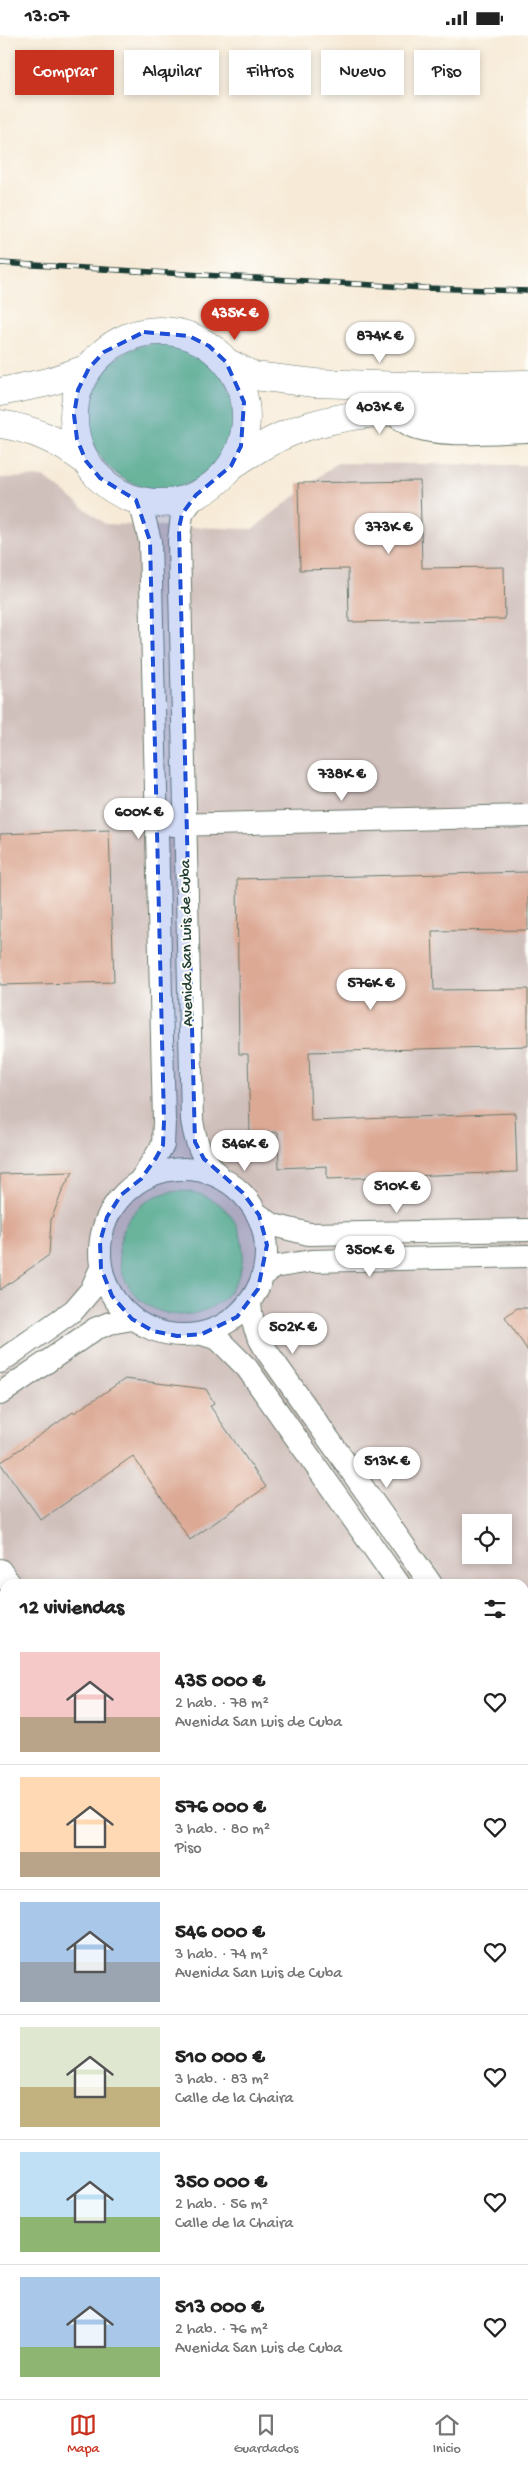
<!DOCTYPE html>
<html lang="es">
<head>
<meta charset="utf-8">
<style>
	body { margin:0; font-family:"Gochi Hand",sans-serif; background:#f6f6f6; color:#222; height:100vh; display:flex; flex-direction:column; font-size:19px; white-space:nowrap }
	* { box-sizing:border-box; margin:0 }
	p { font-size:16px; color:#767676 }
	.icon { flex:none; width:28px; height:28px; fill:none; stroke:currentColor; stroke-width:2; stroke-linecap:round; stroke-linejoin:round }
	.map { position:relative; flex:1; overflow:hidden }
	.sheet { position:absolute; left:0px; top:1544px; width:529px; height:821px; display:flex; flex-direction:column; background:#fff; border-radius:15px 15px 0 0; box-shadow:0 2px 8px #0003 }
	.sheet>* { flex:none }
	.hud { position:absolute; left:15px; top:15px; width:499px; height:45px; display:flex; gap:10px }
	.buttons { position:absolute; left:462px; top:1479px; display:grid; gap:10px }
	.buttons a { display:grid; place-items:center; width:50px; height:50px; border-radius:0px; background:#fff; box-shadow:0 2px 8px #0003; font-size:25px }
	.price { position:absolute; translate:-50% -42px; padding:0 11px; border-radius:18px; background:#fff; color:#222; font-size:16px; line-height:32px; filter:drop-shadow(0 1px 2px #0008) }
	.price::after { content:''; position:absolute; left:50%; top:30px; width:15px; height:11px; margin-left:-8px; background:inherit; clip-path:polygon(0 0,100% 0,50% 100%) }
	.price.active { background:#c8321e; color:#fff }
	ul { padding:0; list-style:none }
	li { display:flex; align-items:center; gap:15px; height:125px; padding:0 20px }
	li+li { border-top:1px solid #e0e0e0 }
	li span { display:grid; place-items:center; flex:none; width:140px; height:100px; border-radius:0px; color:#555 }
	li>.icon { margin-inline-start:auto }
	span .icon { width:60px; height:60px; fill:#fffc; stroke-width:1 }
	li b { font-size:21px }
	h2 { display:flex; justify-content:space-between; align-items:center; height:60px; padding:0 20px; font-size:21px }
	.tag { padding:0 18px; border-radius:0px; background:#fff; box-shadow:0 2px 8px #0003; font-size:18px; line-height:45px }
	.tag.active { background:#c8321e; color:#fff }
	.status { display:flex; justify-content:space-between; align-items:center; height:35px; padding:0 25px; background:#fff; direction:ltr }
	.status svg { height:14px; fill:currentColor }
	.tabs { display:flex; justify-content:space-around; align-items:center; height:70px; border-top:1px solid #e0e0e0; background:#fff; font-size:14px; color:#767676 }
	.tabs a { display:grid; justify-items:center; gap:2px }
	.tabs .active { color:#c8321e }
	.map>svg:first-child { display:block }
	.industrial { fill:#d0c0bc; fill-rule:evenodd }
	.green { fill:#7dcd8e; stroke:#4e8561 }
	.building { fill:#dca994 }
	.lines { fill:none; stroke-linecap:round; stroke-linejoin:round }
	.minor-casing { stroke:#6b7a6d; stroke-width:24 }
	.tertiary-casing { stroke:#6b7a6d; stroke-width:29 }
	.minor { stroke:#fff; stroke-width:22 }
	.tertiary { stroke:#fff; stroke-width:28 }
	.rail-casing { stroke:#1f3d34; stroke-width:5.5 }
	.rail { stroke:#fdfcf7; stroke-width:4; stroke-dasharray:11; stroke-linecap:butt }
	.marked { fill:#1d4ed8; fill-opacity:0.2; stroke:#1d4ed8; stroke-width:4; stroke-dasharray:10 6; stroke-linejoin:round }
	.labels { text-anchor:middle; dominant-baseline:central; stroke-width:4; stroke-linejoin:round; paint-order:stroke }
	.street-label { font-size:16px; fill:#1f3d34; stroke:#fdfcf7 }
</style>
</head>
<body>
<div class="status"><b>13:07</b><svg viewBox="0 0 49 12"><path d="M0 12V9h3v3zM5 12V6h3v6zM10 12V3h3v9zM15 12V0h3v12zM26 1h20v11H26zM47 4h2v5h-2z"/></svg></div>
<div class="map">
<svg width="528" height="2364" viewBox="0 0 528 2364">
	<rect width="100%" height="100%" fill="#fdfcf7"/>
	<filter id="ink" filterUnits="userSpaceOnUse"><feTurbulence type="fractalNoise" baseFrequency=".02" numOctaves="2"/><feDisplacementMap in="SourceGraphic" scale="10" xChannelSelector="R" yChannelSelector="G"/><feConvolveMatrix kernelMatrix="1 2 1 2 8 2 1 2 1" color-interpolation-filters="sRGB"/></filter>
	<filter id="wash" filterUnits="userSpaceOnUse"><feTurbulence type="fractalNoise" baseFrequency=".0096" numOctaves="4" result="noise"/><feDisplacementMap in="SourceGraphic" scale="20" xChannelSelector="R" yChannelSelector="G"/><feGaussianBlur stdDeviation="1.12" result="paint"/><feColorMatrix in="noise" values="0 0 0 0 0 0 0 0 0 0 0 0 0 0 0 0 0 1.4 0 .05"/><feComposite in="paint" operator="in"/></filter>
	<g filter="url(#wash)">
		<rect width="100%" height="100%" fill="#f7ebd8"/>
		<path class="industrial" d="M337,428L527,430L528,442V2030L524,2033V1549H5V2360H63L58,2364H0V443L44,442L105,489L253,494ZM471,1488H504V1520H471Z"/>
		<path class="green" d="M88 381a73 73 0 1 1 146 0a73 73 0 1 1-146 0Z
			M119 1218a62 62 0 1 1 124 0a62 62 0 1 1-124 0Z
			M528,2035V2312L524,2310V2038Z"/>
		<g id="blocks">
			<path class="building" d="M420,446L422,533L504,532L505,584L349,587L348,534L300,535L298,448Z
				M109,795L114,947L0,950V799Z
				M528,837V895L432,896L434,955L528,954V1011L309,1017L311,1086L515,1078L517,1137L327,1144V1131L279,1133L278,1097L250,1098L248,1019H239L237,844Z
				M73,1137L63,1154L51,1185L49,1220L0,1255V1139Z
				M517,1273H528V1316L505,1282Z
				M125,1344L206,1354L214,1368L210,1371L266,1452L190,1505L133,1421L41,1485L0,1428L73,1377L74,1378Z"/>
		</g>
	</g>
	<g filter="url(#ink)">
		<use href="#blocks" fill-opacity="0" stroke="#6b7a6d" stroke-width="1"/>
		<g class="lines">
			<g class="minor-casing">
				<path id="minor" d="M392,378C398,382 405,388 412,391C439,403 497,397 528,396
					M196,460L182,479L179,506L192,1085C196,1112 202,1122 220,1142
					M136,465L143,478L150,506L164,1086L163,1110L141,1144
					M172,790L528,781
					M100 1217a83 83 0 1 1 166 0a83 83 0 1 1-166 0Z
					M259,1180L273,1190L309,1199L528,1195
					M264,1240L274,1232L311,1226L528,1221
					M250,1267C251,1288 257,1301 268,1318L431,1549
					M202,1299L218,1304L247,1333L399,1549
					M0,1327L74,1275L91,1255L101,1233
					M0,1359L95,1294L110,1288L132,1284
					M0,1535L10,1549
					M524,1681L528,1687
					M524,1727L528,1733
					M524,1998L528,1995
					M0,2082L5,2089"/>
			</g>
			<g class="tertiary-casing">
				<path id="tertiary" d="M74 382a86 86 0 1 1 172 0a86 86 0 1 1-172 0Z
					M226,327L254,341L315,348L405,351L528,349
					M0,357L49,347L89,333
					M0,389C34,394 59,406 86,426
					M231,431C256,414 282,398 312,390C381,370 457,376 528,374"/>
			</g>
			<use href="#minor" class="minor"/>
			<use href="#tertiary" class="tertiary"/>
			<g class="rail-casing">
				<path id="rail" d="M0,228L424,253L528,256"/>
			</g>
			<use href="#rail" class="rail"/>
		</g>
	</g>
	<path class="marked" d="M144,297L189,301L209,311L226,327L244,367L241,411L231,431L196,460L182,479L179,493L195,1107L204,1124L243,1158L259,1180L267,1210L258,1254L237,1282L202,1299L177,1301L153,1296L132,1284L112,1261L101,1233L100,1207L107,1182L121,1160L141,1144L156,1123L163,1110L164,1086L150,506L136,465L100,443L86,426L77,404L74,380L78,355L89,333L104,317Z"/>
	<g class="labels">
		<g class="street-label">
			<text transform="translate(188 908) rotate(-91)">Avenida San Luis de Cuba</text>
		</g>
	</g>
</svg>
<div class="buttons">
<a><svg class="icon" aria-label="locate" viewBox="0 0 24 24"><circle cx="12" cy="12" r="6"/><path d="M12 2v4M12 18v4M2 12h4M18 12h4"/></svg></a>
</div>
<b class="price active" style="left:235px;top:306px">435K €</b>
<b class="price" style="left:380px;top:329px">874K €</b>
<b class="price" style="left:380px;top:400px">403K €</b>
<b class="price" style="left:389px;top:520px">373K €</b>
<b class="price" style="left:342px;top:767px">738K €</b>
<b class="price" style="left:139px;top:805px">600K €</b>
<b class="price" style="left:371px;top:976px">576K €</b>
<b class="price" style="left:245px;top:1137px">546K €</b>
<b class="price" style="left:397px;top:1179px">510K €</b>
<b class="price" style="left:370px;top:1243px">350K €</b>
<b class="price" style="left:293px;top:1320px">502K €</b>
<b class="price" style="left:387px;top:1454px">513K €</b>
<div class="hud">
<a class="tag active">Comprar</a>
<a class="tag">Alquilar</a>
<a class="tag">Filtros</a>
<a class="tag">Nuevo</a>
<a class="tag">Piso</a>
</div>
<section class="sheet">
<h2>12 viviendas<svg class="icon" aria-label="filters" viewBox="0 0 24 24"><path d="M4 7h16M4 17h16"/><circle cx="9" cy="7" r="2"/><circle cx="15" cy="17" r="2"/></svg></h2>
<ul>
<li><span style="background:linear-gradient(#f6c9c9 65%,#b9a48a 0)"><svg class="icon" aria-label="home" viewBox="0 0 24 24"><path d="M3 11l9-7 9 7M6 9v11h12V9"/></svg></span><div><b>435 000 €</b><p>2 hab. · 78 m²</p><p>Avenida San Luis de Cuba</p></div><svg class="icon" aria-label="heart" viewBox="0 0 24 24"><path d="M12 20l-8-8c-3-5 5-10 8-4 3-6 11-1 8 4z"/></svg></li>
<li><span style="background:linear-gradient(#ffd9b3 75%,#b9a48a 0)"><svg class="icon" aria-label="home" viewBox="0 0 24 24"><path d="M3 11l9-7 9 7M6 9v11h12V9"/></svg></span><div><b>576 000 €</b><p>3 hab. · 80 m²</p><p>Piso</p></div><svg class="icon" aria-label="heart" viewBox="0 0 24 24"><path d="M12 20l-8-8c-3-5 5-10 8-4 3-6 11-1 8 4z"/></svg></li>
<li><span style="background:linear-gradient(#a9c7e8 60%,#9aa5b1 0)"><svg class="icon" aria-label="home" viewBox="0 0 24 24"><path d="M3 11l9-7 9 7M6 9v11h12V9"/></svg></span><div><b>546 000 €</b><p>3 hab. · 74 m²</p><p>Avenida San Luis de Cuba</p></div><svg class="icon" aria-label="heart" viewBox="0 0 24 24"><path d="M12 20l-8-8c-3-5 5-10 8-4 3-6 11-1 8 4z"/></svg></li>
<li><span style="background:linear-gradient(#dfe7d0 60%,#c2b280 0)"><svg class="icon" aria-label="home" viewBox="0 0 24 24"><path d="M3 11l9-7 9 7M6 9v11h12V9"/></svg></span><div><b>510 000 €</b><p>3 hab. · 83 m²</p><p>Calle de la Chaira</p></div><svg class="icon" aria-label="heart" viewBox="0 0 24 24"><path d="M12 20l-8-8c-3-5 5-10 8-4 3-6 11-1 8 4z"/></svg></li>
<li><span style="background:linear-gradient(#bfe0f5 65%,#8fb573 0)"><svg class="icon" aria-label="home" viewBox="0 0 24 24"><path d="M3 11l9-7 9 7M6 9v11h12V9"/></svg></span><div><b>350 000 €</b><p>2 hab. · 56 m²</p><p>Calle de la Chaira</p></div><svg class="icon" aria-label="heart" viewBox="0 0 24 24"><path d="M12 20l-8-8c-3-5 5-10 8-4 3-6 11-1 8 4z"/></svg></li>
<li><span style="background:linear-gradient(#a9c7e8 70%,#8fb573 0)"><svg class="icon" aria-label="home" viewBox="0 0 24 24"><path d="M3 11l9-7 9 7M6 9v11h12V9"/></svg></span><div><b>513 000 €</b><p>2 hab. · 76 m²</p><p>Avenida San Luis de Cuba</p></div><svg class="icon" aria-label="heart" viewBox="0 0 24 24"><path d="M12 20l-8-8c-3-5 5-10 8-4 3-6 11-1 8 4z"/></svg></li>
</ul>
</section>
</div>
<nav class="tabs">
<a class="active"><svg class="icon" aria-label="map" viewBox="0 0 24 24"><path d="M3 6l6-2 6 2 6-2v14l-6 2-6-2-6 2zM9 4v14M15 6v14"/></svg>Mapa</a>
<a><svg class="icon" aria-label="saved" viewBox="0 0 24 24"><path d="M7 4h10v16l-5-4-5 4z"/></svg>Guardados</a>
<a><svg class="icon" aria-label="home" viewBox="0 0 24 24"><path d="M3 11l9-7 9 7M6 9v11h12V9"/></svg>Inicio</a>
</nav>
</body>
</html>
